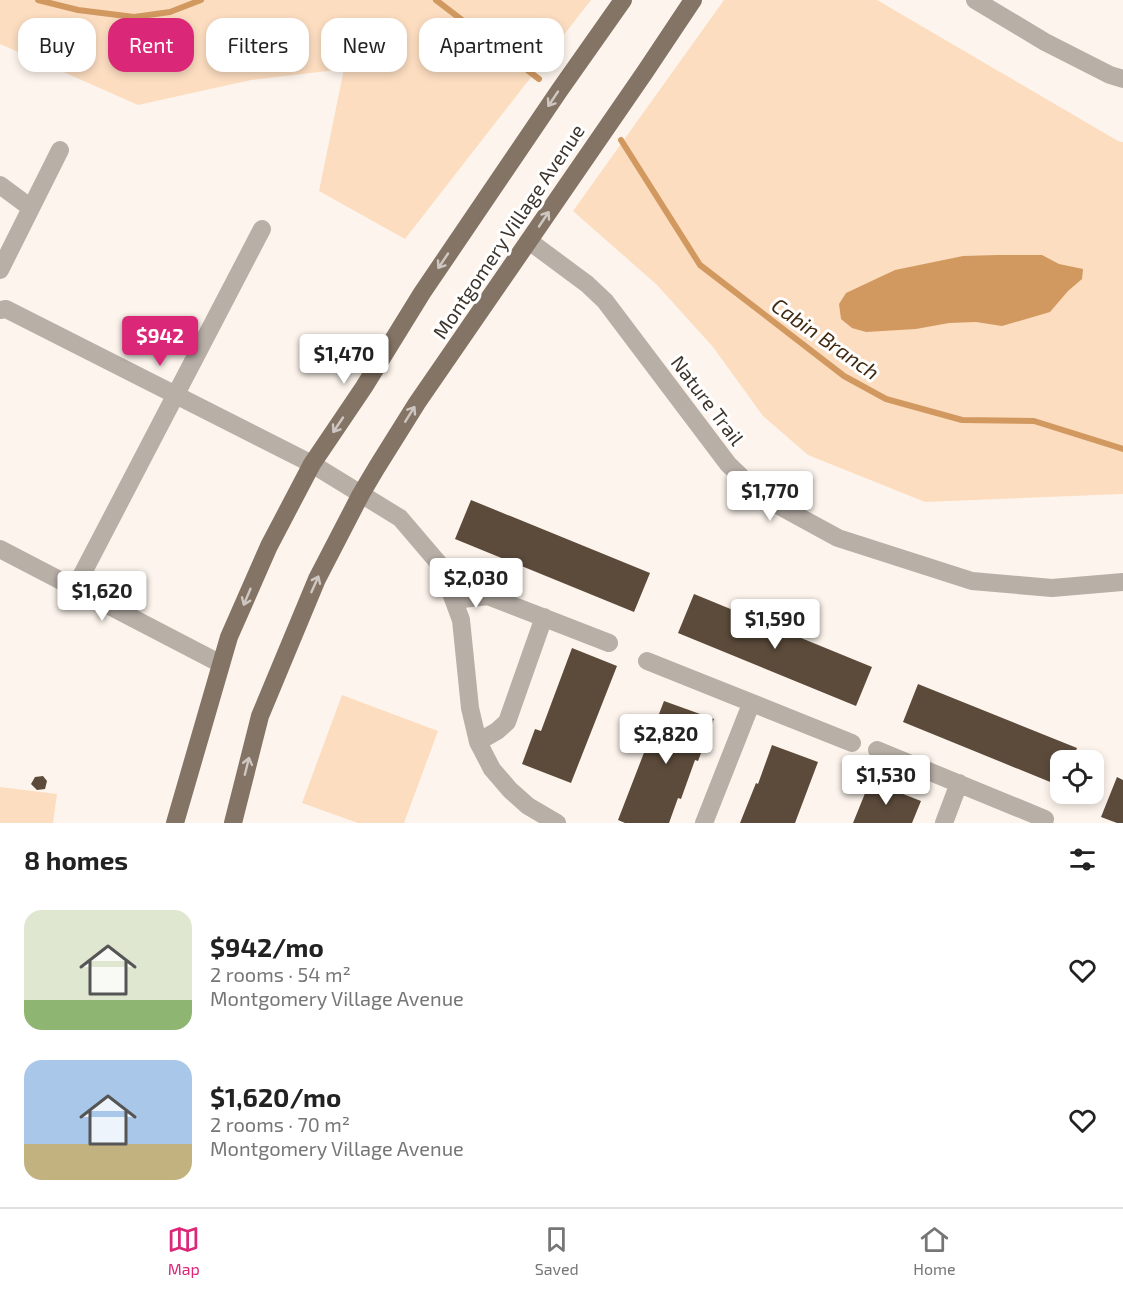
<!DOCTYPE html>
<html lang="en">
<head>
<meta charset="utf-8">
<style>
	body { margin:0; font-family:"Exo 2",sans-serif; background:#f6f6f6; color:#222; height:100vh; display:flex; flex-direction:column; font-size:22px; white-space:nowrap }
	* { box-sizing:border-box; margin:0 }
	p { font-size:20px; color:#767676 }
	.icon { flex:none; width:33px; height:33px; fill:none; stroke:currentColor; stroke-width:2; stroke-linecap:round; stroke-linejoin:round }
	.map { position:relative; height:823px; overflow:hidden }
	.side { display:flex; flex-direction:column; background:#fff; flex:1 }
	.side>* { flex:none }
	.top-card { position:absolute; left:18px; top:18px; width:600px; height:54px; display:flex; gap:12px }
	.fabs { position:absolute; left:1050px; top:750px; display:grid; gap:12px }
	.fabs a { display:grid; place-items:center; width:54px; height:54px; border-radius:12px; background:#fff; box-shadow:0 3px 9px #0003; font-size:30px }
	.price { position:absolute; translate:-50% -51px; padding:0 14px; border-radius:6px; background:#fff; color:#222; font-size:20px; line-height:39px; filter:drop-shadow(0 2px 3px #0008) }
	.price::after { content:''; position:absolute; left:50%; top:36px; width:18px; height:14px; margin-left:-9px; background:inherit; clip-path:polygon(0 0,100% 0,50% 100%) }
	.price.selected { background:#db2777; color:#fff }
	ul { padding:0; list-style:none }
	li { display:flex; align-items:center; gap:18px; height:150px; padding:0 24px }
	li span { display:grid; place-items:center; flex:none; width:168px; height:120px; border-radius:18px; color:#555 }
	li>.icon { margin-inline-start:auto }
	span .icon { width:72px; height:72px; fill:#fffc; stroke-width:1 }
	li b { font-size:26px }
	h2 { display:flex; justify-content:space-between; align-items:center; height:72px; padding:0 24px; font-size:26px }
	.pill { padding:0 21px; border-radius:18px; background:#fff; box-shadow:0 3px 9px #0003; font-size:21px; line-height:54px }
	.pill.selected { background:#db2777; color:#fff }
	.menu { display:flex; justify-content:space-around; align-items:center; height:84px; border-top:2px solid #e0e0e0; background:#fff; font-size:16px; color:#767676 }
	.menu a { display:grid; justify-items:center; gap:3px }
	.menu .selected { color:#db2777 }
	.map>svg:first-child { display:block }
	.green { fill:#fcddc0 }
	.water { fill:#d19960 }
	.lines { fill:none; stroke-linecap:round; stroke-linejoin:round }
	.stream { stroke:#d19960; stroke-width:6 }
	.building { fill:#5c4b3b }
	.minor { stroke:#b8afa7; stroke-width:18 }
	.major { stroke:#847465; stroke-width:18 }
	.oneway { stroke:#cec7c1 }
	.labels { text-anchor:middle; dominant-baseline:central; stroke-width:6; stroke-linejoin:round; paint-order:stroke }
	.street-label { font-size:20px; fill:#3d352d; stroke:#fff }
	.water-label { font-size:21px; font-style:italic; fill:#412a10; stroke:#fff }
</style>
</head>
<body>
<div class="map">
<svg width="1123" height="823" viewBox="0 0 1123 823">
	<rect width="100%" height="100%" fill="#fdf5ed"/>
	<path class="green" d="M0,0H591L405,239L319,191L344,69L251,80L138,105L0,44Z
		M724,0H877L1118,141L1123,142V494L925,502L808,455L763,416L713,347L657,285L573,211Z
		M342,695L438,731L404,823H358L302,803Z
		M0,787L57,794L53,823H0Z"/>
	<path class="water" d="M997,255H1042L1059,264L1083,269L1082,279L1068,291L1050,312L1002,326L976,322L949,323L916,329L866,332L852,328L841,319L839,304L846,293L895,270L963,256Z"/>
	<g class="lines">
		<path class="stream" d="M38,0L78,10L134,17L170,12L201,0
			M436,0L539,79
			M621,140L700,265L844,376L886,399L962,420L1034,421L1123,449"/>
	</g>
	<path class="building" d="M471,500L650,573L634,612L455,539Z
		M694,594L872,667L856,706L678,633Z
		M572,648L617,666L571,783L522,764L535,729L541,731Z
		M918,684L1077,748L1072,760H1060V786L903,722Z
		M664,701L714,719L698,761L695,760L681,799L678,798L669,823H625L618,820Z
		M772,745L818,762L795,823H740L756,783L758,784Z
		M43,776L47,781L45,789L37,790L31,784L35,777Z
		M1117,777L1123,780V823H1117L1101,817Z
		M870,781L921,801L912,823H853Z"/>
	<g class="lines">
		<path class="minor" d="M975,0L1045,42L1110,75L1123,79
			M0,185L31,208
			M529,241L587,284L605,301L728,464L761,496L838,538L972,581L1052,588L1123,582
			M0,270L60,150
			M0,310L6,309L312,464L400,518L441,566L461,620L470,708L478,742L492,769L510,790L528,806L557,823
			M0,549L221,664
			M75,588L262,229
			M454,600L488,596L609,643
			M647,661L852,743
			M478,742L497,731L507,722L544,617
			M877,750L1045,819
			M704,823L751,704
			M944,823L959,783"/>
		<path class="major" d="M175,823L229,637L269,546L312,464L364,387L422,293L559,91L623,0
			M233,823L260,716L317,579L361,494L377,467L417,403L645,72L693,0"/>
	</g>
	<defs><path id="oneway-shaft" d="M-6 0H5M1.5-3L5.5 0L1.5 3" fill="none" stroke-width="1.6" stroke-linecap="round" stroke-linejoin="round" transform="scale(1.5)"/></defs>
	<g class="oneway">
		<use href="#oneway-shaft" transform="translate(553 99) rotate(124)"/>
		<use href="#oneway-shaft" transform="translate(544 219) rotate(-56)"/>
		<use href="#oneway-shaft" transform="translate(443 261) rotate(124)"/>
		<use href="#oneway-shaft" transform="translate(410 414) rotate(-58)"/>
		<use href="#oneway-shaft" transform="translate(338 425) rotate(124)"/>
		<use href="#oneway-shaft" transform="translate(315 584) rotate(-66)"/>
		<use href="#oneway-shaft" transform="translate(247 597) rotate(113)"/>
		<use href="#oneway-shaft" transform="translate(247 766) rotate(-76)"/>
	</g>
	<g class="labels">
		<g class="street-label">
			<text transform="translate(508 231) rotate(-56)">Montgomery Village Avenue</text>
			<text transform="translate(708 400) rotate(53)">Nature Trail</text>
		</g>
		<g class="water-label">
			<text transform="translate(826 338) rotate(35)">Cabin Branch</text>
		</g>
	</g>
</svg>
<div class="fabs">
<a><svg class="icon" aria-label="locate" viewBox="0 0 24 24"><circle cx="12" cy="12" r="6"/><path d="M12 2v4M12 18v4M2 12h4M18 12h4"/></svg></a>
</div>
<b class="price selected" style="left:160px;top:367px">$942</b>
<b class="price" style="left:344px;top:385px">$1,470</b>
<b class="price" style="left:770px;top:522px">$1,770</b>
<b class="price" style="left:476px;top:609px">$2,030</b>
<b class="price" style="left:102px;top:622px">$1,620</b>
<b class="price" style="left:775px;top:650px">$1,590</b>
<b class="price" style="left:666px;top:765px">$2,820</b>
<b class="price" style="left:886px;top:806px">$1,530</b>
<div class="top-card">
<a class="pill">Buy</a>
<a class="pill selected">Rent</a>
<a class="pill">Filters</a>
<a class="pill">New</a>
<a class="pill">Apartment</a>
</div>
</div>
<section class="side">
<h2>8 homes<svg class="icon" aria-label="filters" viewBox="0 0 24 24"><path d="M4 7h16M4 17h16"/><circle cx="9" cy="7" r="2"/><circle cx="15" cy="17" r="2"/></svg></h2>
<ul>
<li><span style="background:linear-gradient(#dfe7d0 75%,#8fb573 0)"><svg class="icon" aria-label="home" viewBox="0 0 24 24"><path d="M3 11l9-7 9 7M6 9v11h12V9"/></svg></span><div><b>$942/mo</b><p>2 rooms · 54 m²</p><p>Montgomery Village Avenue</p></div><svg class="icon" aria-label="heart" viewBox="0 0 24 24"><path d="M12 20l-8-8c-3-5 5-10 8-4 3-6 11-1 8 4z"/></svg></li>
<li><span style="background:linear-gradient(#a9c7e8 70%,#c2b280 0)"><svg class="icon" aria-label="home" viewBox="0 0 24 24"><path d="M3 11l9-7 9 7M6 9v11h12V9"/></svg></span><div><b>$1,620/mo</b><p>2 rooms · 70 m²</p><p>Montgomery Village Avenue</p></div><svg class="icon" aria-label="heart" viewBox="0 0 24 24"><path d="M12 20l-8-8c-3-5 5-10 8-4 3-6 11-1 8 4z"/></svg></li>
</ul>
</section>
<nav class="menu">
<a class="selected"><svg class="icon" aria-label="map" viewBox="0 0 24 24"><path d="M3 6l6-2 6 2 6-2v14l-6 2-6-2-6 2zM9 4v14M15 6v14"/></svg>Map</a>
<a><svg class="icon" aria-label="saved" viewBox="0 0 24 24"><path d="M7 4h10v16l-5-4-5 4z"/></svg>Saved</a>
<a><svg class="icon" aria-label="home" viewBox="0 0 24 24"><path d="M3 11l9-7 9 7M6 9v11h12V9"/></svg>Home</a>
</nav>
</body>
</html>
